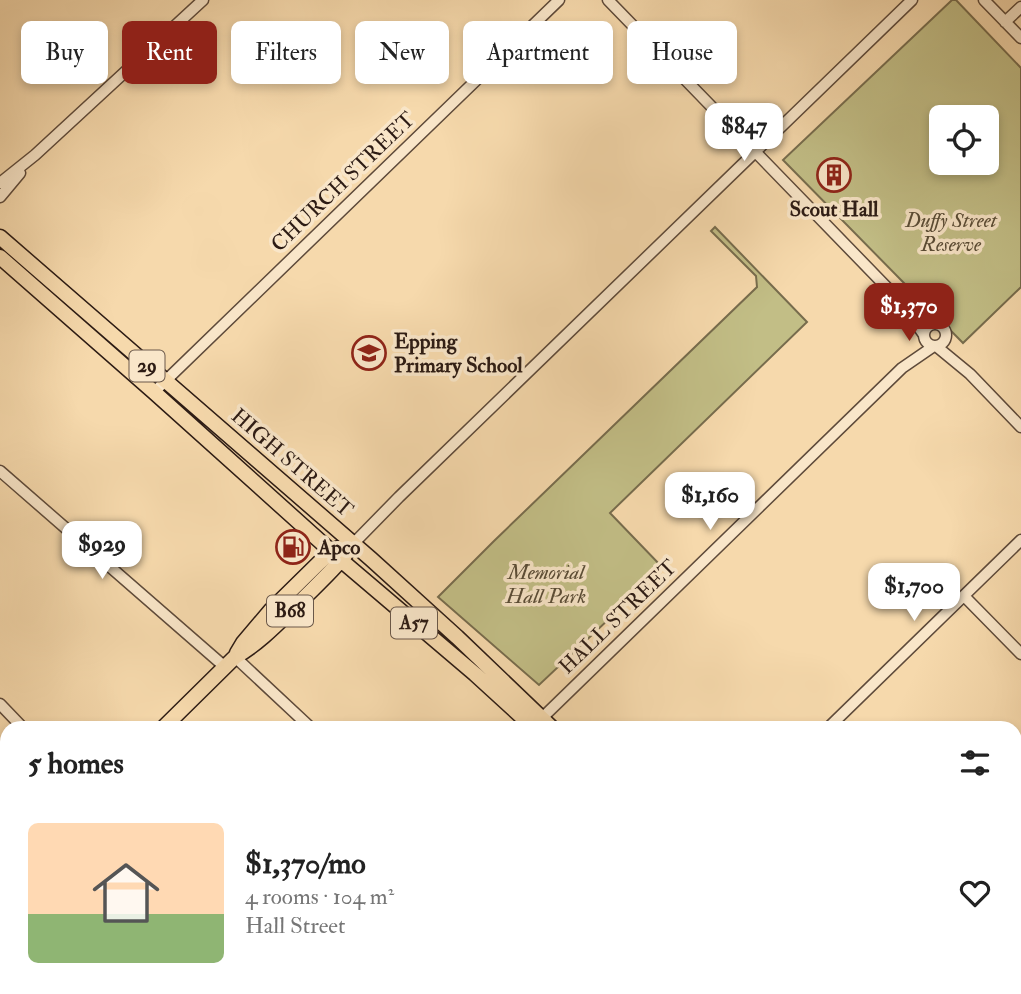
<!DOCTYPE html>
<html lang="en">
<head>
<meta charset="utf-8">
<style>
	body { margin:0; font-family:"IM FELL Double Pica",serif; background:#f2f2f2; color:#222; height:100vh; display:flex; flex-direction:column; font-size:26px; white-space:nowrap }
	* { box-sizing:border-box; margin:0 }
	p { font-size:23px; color:#767676 }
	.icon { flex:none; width:38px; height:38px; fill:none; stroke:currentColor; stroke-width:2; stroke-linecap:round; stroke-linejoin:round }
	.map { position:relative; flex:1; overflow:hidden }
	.details { position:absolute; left:0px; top:721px; width:1022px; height:273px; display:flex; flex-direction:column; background:#fff; border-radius:21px 21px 0 0; box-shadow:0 4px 10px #0003 }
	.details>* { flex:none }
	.banner { position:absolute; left:21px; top:21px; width:980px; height:63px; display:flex; gap:14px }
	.controls { position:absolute; left:929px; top:105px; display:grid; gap:14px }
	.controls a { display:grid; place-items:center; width:70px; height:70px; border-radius:10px; background:#fff; box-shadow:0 4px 10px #0003; font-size:35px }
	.price { position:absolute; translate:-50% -60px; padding:0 16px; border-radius:14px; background:#fff; color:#222; font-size:23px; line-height:46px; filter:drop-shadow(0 2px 4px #0008) }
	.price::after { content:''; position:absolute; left:50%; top:42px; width:21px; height:16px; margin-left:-10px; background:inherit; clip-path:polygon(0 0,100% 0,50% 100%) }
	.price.on { background:#8f2418; color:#fff }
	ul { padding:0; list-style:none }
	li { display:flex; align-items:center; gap:21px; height:175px; padding:0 28px }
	li span { display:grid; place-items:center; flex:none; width:196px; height:140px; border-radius:10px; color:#555 }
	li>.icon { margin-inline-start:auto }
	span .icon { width:84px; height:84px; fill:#fffc; stroke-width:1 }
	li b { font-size:30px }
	h2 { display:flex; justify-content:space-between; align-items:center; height:84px; padding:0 28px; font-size:30px }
	.pill { padding:0 24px; border-radius:10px; background:#fff; box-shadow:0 4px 10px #0003; font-size:24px; line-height:63px }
	.pill.on { background:#8f2418; color:#fff }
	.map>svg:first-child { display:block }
	.green { fill:#c2be86; stroke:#776c4d; stroke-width:2; fill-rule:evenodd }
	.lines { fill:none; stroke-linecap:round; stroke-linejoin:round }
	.minor-casing { stroke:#5e4a3a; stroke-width:13 }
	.major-casing { stroke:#2c1b14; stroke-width:17 }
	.minor { stroke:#f9e6c9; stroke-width:10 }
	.major { stroke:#f6d9ac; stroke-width:14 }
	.labels { text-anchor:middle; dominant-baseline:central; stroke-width:7; stroke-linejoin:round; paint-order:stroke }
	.shield { fill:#f9e6c9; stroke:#6a584a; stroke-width:2 }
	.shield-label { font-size:19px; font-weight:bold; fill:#2c1b14 }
	.street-label { font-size:21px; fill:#2c1b14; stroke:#f9e6c9 }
	.poi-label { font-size:21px; font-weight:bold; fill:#2c1b14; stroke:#f9e6c9; text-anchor:start }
	.park-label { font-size:21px; font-style:italic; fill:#594c36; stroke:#f9e6c9 }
</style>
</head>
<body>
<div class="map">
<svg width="1021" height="994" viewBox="0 0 1021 994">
	<rect width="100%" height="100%" fill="#f6d9ac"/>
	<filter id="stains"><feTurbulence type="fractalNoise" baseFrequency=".00286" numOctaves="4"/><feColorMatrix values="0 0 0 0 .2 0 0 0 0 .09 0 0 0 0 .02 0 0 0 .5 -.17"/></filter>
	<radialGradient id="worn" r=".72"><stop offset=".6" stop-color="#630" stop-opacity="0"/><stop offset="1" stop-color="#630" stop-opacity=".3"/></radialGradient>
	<path class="green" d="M952,0H956L1021,68V287L963,343L783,160ZM987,117V163H942V117Z
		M715,227L807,322L610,513L663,568L539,685L438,597L494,541L757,287L756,276L711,231Z"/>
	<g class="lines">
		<g class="minor-casing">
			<path id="minor" d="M608,0L902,303L924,335
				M984,0L1021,38
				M1005,22L1021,7
				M0,183L35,155L203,0
				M0,197L20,173
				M924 335a11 11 0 1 1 22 0a11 11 0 1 1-22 0Z
				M936,346L970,374L1021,427
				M154,392L559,0
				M0,471L225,667
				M353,544L399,497L912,0
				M964,596L1021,654
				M235,657L311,728
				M0,704L23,728
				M541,719L902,368L934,346
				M828,728L1021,540
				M1015,947L1021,941
				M131,987L138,994
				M609,987L618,994
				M300,994L307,987
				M573,994L578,987
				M967,994L974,987"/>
		</g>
		<g class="major-casing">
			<path id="major" d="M0,237L371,559L457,637L552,728
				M0,257L154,392L342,561L475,674L534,728
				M237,653L243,643L271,610L331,551L339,548
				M163,728L235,657C260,643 281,620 302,600C320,582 339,565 353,544
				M0,889L7,882
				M824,987L832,994
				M846,987L854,994"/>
		</g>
		<use href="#minor" class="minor"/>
		<use href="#major" class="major"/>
	</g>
	<defs>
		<g id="building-ring" transform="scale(1.75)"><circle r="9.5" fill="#f9e6c9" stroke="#8f2418" stroke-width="1.5"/><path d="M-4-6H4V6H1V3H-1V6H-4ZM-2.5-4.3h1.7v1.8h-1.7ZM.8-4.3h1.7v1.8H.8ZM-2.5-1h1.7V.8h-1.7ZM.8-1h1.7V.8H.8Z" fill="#8f2418"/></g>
		<g id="school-ring" transform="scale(1.75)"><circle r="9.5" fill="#f9e6c9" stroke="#8f2418" stroke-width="1.5"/><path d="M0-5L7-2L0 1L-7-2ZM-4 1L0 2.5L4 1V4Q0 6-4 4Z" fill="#8f2418"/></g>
		<g id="fuel-ring" transform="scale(1.75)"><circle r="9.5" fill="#f9e6c9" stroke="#8f2418" stroke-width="1.5"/><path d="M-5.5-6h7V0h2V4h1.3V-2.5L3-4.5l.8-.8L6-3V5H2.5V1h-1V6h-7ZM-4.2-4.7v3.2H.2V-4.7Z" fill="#8f2418"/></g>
	</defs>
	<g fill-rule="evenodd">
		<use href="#building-ring" x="834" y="175"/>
		<use href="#school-ring" x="369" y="353"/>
		<use href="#fuel-ring" x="293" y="547"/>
	</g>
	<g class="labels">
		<g class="shield">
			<rect x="129.5" y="350.5" width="35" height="31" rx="5"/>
			<rect x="267" y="595.5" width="46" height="31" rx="5"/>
			<rect x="391" y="607.5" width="46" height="31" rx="5"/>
		</g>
		<g class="shield-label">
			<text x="147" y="366">29</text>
			<text x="290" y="611">B68</text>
			<text x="414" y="623">A57</text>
		</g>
		<g class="street-label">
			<text transform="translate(343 182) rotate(-44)">CHURCH STREET</text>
			<text transform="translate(292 463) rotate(41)">HIGH STREET</text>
			<text transform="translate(618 617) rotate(-44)">HALL STREET</text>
		</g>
		<g class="poi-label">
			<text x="834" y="209" text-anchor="middle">Scout Hall</text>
			<text x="394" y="341">Epping<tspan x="394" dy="24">Primary School</tspan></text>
			<text x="318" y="547">Apco</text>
		</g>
		<g class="park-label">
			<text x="951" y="220">Duffy Street<tspan x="951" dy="24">Reserve</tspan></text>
			<text x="546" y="572">Memorial<tspan x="546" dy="24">Hall Park</tspan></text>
		</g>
	</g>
	<rect width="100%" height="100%" filter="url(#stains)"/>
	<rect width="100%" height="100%" fill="url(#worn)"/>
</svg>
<div class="controls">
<a><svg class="icon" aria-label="locate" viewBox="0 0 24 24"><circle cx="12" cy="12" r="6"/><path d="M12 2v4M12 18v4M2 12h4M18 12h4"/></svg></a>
</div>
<b class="price" style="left:744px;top:163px">$847</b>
<b class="price on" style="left:909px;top:343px">$1,370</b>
<b class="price" style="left:710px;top:532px">$1,160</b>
<b class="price" style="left:102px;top:581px">$929</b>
<b class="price" style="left:914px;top:623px">$1,700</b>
<div class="banner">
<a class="pill">Buy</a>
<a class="pill on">Rent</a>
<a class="pill">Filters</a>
<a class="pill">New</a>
<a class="pill">Apartment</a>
<a class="pill">House</a>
</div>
<section class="details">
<h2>5 homes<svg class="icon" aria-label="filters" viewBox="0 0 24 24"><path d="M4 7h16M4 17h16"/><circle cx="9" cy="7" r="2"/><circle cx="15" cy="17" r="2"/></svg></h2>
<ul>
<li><span style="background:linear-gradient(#ffd9b3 65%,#8fb573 0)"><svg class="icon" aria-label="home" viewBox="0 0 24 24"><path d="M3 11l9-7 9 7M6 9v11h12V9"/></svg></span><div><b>$1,370/mo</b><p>4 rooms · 104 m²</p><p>Hall Street</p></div><svg class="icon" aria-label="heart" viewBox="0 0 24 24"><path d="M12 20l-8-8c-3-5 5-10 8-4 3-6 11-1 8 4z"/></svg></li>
</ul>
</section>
</div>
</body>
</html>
